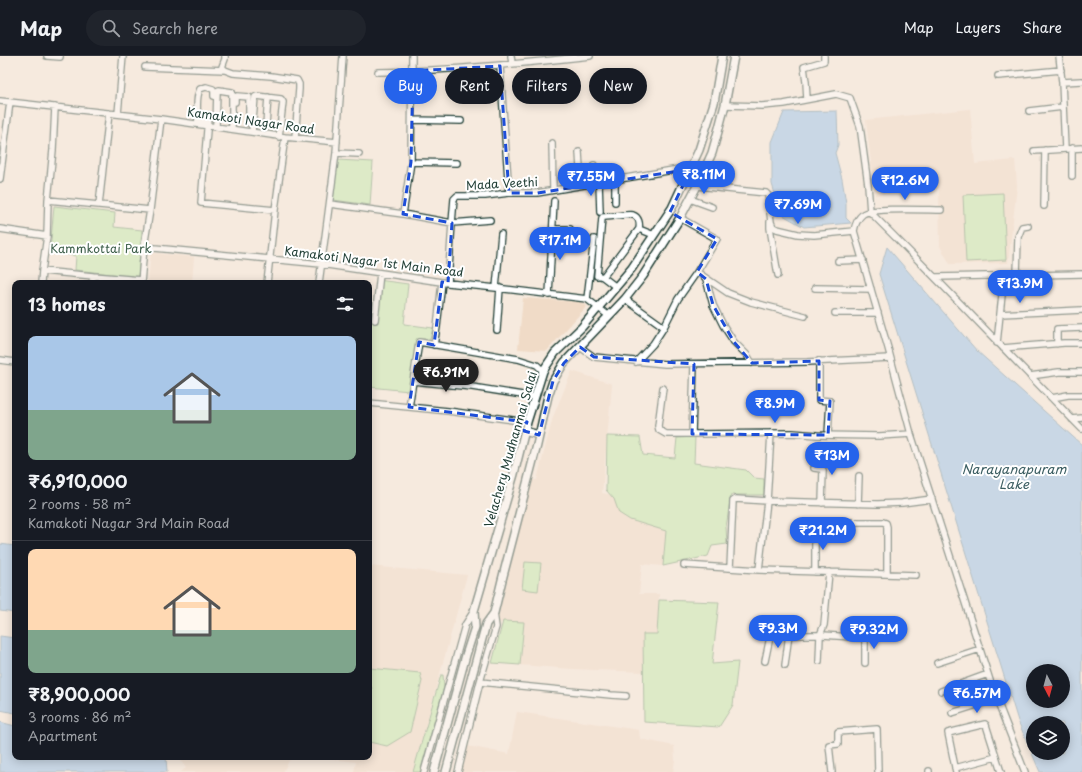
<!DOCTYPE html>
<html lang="en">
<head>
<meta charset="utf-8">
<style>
	body { margin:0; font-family:"Playpen Sans",sans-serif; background:#20242c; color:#f1f3f6; height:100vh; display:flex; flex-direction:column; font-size:15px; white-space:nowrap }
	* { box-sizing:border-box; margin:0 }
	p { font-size:13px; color:#9ea1a6 }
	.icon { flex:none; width:22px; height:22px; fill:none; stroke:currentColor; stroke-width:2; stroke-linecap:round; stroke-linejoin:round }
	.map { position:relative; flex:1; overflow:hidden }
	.details { position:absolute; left:12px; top:224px; width:360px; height:480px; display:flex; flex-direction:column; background:#171b24; border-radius:8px; box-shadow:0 2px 10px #0003 }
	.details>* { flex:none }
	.hud { position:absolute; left:384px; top:12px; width:380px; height:36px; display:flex; gap:8px }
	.needle { width:26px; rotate:174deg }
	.controls { position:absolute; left:1026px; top:608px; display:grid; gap:8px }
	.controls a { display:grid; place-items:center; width:44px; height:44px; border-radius:50%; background:#171b24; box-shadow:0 2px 10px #0003; font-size:20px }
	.price { position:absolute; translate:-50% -34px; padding:0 9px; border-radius:14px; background:#2563eb; color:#fff; font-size:13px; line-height:26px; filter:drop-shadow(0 1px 2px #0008) }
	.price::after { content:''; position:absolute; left:50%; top:24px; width:12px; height:9px; margin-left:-6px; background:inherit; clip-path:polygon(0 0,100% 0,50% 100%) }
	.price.current { background:#222; color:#fff }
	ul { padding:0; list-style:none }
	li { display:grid; align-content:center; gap:8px; height:212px; padding:0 16px }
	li+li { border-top:1px solid #363941 }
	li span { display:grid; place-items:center; height:124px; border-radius:8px; color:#555 }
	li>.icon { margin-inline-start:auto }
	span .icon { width:72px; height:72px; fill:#fffc; stroke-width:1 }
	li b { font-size:17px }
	h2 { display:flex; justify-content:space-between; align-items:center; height:48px; padding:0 16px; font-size:17px }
	.tag { padding:0 14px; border-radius:18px; background:#171b24; box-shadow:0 2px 10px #0003; font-size:14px; line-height:36px }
	.tag.current { background:#2563eb; color:#fff }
	header { display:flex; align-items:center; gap:24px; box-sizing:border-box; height:56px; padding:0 20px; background:#171b24; border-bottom:1px solid #363941 }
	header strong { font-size:19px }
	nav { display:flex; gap:22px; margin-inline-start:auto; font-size:14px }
	.search { width:280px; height:36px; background:#20242c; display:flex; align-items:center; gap:10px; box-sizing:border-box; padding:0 14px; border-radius:22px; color:#9ea1a6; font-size:15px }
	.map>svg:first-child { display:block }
	.built { fill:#f0dbc7 }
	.green { fill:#beecaa; stroke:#6e946f }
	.water { fill:#93c2ee; stroke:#658da4; fill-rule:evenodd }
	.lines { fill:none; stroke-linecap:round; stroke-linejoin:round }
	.minor-casing { stroke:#1f3d34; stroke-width:8 }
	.major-casing { stroke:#1f3d34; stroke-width:10 }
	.minor { stroke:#fff; stroke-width:5.5 }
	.major { stroke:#fff; stroke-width:7 }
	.marked { fill:none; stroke:#1d4ed8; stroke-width:3; stroke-dasharray:8 5; stroke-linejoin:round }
	.labels { text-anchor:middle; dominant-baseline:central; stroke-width:4; stroke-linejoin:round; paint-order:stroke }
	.street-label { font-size:12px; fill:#1f3d34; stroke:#fff }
	.park-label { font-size:12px; fill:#3f604c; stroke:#fff }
	.water-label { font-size:13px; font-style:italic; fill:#3c5e62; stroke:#fff }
</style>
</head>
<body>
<header>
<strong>Map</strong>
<div class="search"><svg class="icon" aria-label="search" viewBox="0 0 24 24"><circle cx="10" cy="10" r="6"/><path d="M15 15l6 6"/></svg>Search here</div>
<nav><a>Map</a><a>Layers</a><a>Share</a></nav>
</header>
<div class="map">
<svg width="1082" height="716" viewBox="0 0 1082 716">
	<rect width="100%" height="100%" fill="#f6eade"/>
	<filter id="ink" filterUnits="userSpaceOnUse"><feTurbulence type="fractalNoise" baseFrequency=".025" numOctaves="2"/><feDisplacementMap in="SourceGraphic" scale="8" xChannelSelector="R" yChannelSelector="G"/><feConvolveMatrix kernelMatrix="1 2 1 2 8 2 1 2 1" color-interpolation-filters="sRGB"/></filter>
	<g filter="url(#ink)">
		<path class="built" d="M970,53L975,108L1015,104L1017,130L1008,207L950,208L940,190L939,133L875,139L866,64Z
			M151,197L194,201L192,227H148Z
			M523,242L580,246L587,250L547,295L518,293Z
			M572,315L612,328L602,437L618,440L619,457L630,464L657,472L665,473L666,475L663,510L642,508L639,538H659L657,578H643L644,616L573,613L520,609L524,571L497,566L532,424H537L553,361Z
			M369,510L467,519L413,716H354L356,706L317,701H369Z
			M517,656L639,674L640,683L674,690L675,704L673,716H460L467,690L509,698Z
			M178,701H291L283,716H181L186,712Z"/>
		<path class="green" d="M338,104L373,106L370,149L333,144Z
			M1003,137L1006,204L966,206L963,139Z
			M54,150L115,157L114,171L142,174L138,221L75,214L76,200L50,196Z
			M378,224L408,228L404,268L433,272L430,283H418L409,335L369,331V264H372Z
			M607,380L640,381L643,399L675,402L677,382L695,381L694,407L746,414L754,422L764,423V439H731L726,471L727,488L712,490L708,500L663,510L666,475L630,464L619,457L614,443L606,434Z
			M525,506L541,507L538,535L522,533Z
			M659,544L719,546L712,608L738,606L733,649L719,671L644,666L643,578H657Z
			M503,565L524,566L520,609L492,607Z
			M369,612L420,617L422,625L410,676L387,690L369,686V638L372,632L369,628Z
			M441,619H443L444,631L420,716H413Z"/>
		<path class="water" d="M837,55L838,89L835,97L842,123L846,147V162L851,167L804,171L781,158L772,128V86L784,56Z
			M887,191L977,295L1082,389V716H1040L1018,665L879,218ZM1033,615H1063V645H1033ZM1033,667H1063V697H1033Z
			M0,488L15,490V557L0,555Z
			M0,580L15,582V657L0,654Z
			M0,666L15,670V701H166L167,716H0Z"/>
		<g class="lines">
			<g class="minor-casing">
				<path id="minor" d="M47,0L60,1V0
					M225,0V3L222,11L225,14L233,17L271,20L297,24L299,28V33L295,82
					M412,0L411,106L403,158L452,167L448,227
					M511,0L512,8
					M1059,0L1062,26L1065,93
					M500,10L509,137
					M145,11L225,14
					M378,16C449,15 519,8 590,0
					M998,20L1061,14
					M1062,26L1082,25
					M807,43L806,26L804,11L824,5V0
					M0,45L161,63L285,81L337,86
					M235,46V42L237,40L249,41V67
					M725,49L762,50L784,48L836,38L850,42L860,70L868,129L870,156C942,227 1011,301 1082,373
					M55,51L53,94L48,144L150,154L161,63
					M1029,55L1063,51
					M118,58L123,0
					M208,62L201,147L275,154
					M412,64L461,65
					M252,67L280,71
					M198,68C198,57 195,43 200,33L206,31L213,33L214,35V40
					M203,68V62
					M266,69L268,41
					M216,71L217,35L219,34L232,36V73
					M252,76L255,41L257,40L281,43L283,46L279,81
					M552,87L553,134
					M1034,95L1082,92
					M579,96L581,129
					M336,97L359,98
					M411,106L457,107
					M594,109L595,127
					M1072,120V92
					M0,123L10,46
					M615,123V146
					M599,126L600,156
					M697,130L766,137L768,139L771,166L773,171L777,173L798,178L814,179L854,175
					M690,143L712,151
					M48,144L47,180L42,215L93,220
					M330,148L403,158
					M99,149L109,57
					M1044,150L1045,94
					M941,154C926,154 873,151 863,158C858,162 855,169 854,175L888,292L911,378L994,637L1025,716
					M490,164L452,167L454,143L457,140H485L509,137H537L679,113H691
					M770,166V172L778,219
					M0,173L47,180
					M553,173H570
					M144,191L321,208L448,227L496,232L587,243L609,260
					M838,205L863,204
					M697,216L728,237L751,246L805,260
					M597,220L602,162L603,161C610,161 627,158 633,159C639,161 640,168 639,173
					M600,220L603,221L616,231
					M1017,220L1018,181L1022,171L1028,170
					M603,221L639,173L654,179
					M936,221L1082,218
					M706,223L713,249L723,269L734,286L747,299L752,307
					M41,227L42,215
					M92,227L93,220L141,224
					M141,227L144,191L150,154
					M267,227L275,154L285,81
					M319,227L336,97L343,0
					M496,232L501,178
					M815,232L871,233
					M549,239L554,145
					M587,243L594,183
					M625,243L664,271L653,288L636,306
					M835,257H878
					M1000,258L1004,220
					M375,264L380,217
					M664,271L678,243L697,216L717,183L680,162
					M497,274L500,232
					M997,287L1000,258L1082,254
					M1057,288V273L1082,272
					M434,289L437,271L442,226
					M580,291L594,301L665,308L807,306L890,302
					M1003,292L1064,287H1082
					M0,304L15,306
					M819,305V344L830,345L828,379
					M694,308L692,378L792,377L817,379L879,380L911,378
					M1030,320L1059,316H1082
					M663,332L658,370L659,374L666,378H692
					M535,341L472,331L413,325L419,286L518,303L537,309L543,315
					M1052,342L1068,339H1082
					M369,347L448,355L527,366
					M409,351L413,325
					M1072,363L1082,362
					M814,412L821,413L823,414L822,447
					M858,448L859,420
					M851,466H883L886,467L887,471V518
					M684,509L759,514
					M730,512L733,445L736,443L767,445L771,377
					M815,516V473
					M916,519L759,514L767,445L878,448L902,447L932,443
					M765,605L770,581L771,579H823L865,582V607
					M819,605L820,579L824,569L829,516
					M937,607L980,593
					M785,609L789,578
					M480,626L611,639L626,640
					M941,635L988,618
					M952,657L996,643
					M955,712L996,701
					M424,716L465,569L474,555
					M458,716L480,626L496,571L494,557
					M832,716L829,689L838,688V676L877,673L878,716
					M929,716V715
					M956,716L948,677L985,668L986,669L1001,716"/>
			</g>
			<g class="major-casing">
				<path id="major" d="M524,375L539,379
					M434,716L466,599L475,571L474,555L514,418L527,366L543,315L555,297L582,271L632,212L672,152L699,94L714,47L722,0
					M446,716L486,568L494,557L502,524L537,389L548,340L553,325L564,307L625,243L643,220L680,162L697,130L712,97L719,72L725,49L734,0"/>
			</g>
			<use href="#minor" class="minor"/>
			<use href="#major" class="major"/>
		</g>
	</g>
	<path d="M0 0H1082V716H0ZM500,10L509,137H537L691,113L670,156L717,183L697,216L706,223L713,249L734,286L752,307L819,305V344L830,345L828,379L692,378L694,308L594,301L580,291L564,307L553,325L539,379L524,375L527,366L409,351L419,286L434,289L442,226L448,227L452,167L403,158L411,106L413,15Z" fill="#f6eade" fill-opacity=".55" fill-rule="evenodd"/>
	<path class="marked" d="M500,10L509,137H537L691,113L670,156L717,183L697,216L706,223L713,249L734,286L752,307L819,305V344L830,345L828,379L692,378L694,308L594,301L580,291L564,307L553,325L539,379L524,375L527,366L409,351L419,286L434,289L442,226L448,227L452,167L403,158L411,106L413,15Z"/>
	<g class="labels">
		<g class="street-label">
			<text transform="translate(251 64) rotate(8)">Kamakoti Nagar Road</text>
			<text transform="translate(502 127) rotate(-3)">Mada Veethi</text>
			<text transform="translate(374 205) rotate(7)">Kamakoti Nagar 1st Main Road</text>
			<text transform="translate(510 393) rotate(-74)">Velachery Mudhanmai Salai</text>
		</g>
		<g class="park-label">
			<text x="101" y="192">Kammkottai Park</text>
		</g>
		<g class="water-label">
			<text x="1014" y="412">Narayanapuram<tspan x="1014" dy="15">Lake</tspan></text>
		</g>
	</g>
</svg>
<div class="controls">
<a><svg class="needle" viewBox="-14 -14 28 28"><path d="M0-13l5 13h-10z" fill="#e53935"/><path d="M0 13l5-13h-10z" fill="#9ea1a6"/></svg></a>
<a><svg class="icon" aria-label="layers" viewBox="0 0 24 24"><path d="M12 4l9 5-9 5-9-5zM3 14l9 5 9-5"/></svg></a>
</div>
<b class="price" style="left:704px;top:139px">₹8.11M</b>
<b class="price" style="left:591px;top:141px">₹7.55M</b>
<b class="price" style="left:905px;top:145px">₹12.6M</b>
<b class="price" style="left:798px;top:169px">₹7.69M</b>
<b class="price" style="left:560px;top:205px">₹17.1M</b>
<b class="price" style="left:1020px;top:248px">₹13.9M</b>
<b class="price current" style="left:446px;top:337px">₹6.91M</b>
<b class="price" style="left:775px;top:368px">₹8.9M</b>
<b class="price" style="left:832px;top:420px">₹13M</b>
<b class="price" style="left:823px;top:495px">₹21.2M</b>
<b class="price" style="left:778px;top:593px">₹9.3M</b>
<b class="price" style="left:874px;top:594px">₹9.32M</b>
<b class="price" style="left:977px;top:658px">₹6.57M</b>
<div class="hud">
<a class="tag current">Buy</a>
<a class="tag">Rent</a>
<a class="tag">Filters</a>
<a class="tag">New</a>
</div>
<section class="details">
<h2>13 homes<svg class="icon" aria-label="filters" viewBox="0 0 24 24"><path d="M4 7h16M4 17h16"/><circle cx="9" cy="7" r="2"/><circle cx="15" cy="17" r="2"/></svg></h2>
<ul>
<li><span style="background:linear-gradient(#a9c7e8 60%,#7fa58c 0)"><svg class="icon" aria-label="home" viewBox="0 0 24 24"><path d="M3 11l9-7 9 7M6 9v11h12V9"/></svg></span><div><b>₹6,910,000</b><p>2 rooms · 58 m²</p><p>Kamakoti Nagar 3rd Main Road</p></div></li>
<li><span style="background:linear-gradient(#ffd9b3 65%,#7fa58c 0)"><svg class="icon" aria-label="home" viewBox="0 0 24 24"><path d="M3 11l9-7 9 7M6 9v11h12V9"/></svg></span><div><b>₹8,900,000</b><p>3 rooms · 86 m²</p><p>Apartment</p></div></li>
</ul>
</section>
</div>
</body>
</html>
